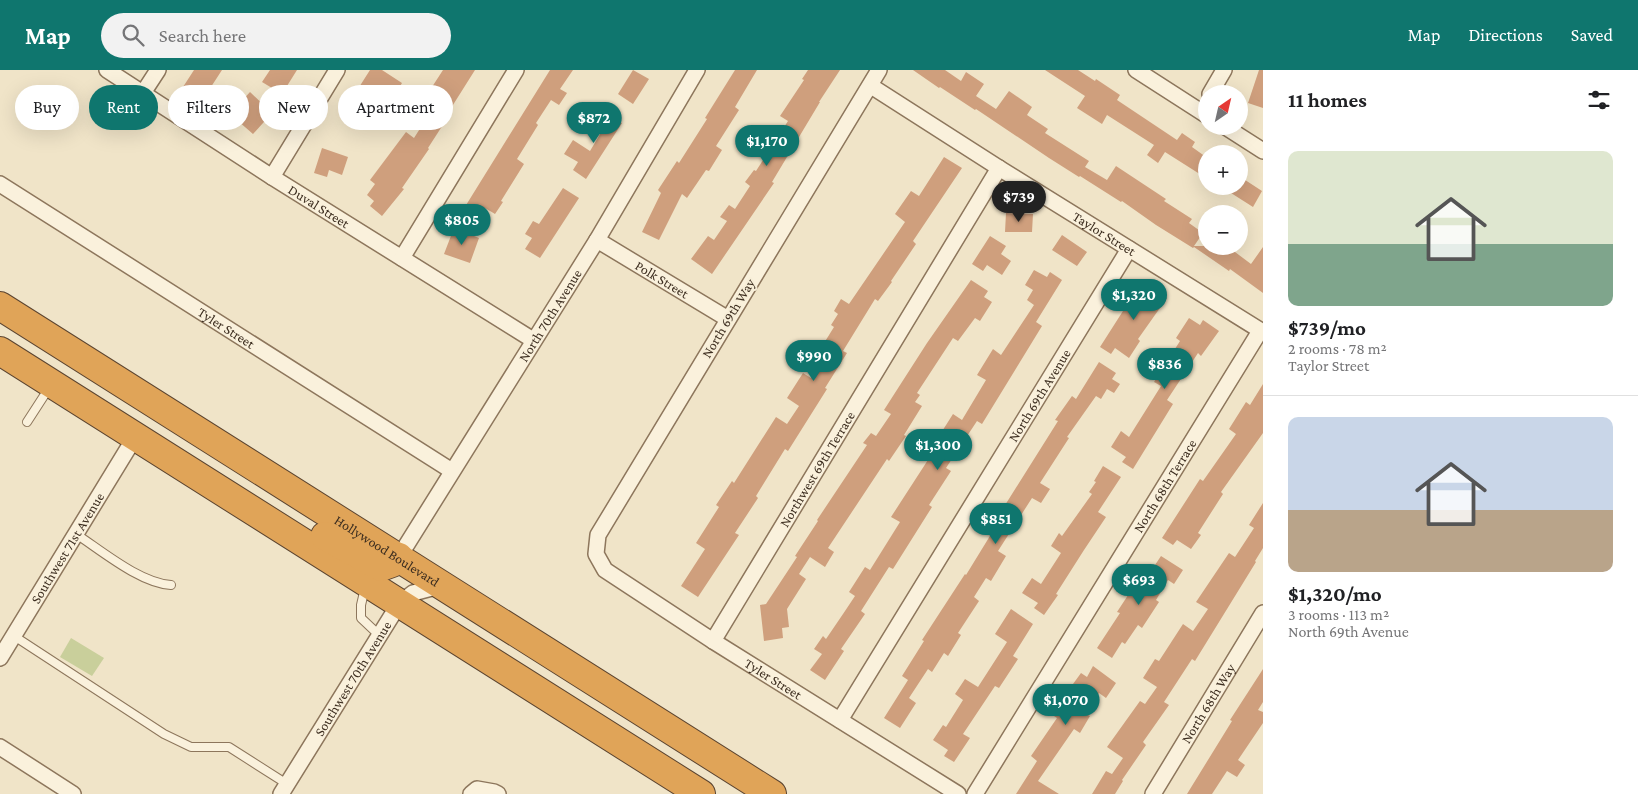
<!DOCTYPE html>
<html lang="en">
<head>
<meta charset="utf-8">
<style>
	body { margin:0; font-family:"Crimson Pro",serif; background:#f2f2f2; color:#202124; height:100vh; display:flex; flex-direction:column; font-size:19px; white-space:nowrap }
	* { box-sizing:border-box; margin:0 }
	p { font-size:16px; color:#757577 }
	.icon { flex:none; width:28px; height:28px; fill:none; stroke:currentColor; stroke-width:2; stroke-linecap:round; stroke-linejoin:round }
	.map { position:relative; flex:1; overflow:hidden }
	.details { display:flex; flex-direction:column; background:#fff; width:375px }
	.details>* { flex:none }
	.banner { position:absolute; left:15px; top:15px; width:475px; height:45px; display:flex; gap:10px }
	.needle { width:32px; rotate:34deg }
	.fabs { position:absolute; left:1198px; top:15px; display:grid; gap:10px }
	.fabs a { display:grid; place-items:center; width:50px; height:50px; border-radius:50%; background:#fff; box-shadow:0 5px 20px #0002; font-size:25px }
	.price { position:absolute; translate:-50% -42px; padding:0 11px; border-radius:18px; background:#0f766e; color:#fff; font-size:16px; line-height:32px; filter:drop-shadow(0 1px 2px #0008) }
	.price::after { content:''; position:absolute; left:50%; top:30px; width:15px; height:11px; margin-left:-8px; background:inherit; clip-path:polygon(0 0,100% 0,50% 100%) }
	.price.active { background:#222; color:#fff }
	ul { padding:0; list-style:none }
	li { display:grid; align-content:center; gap:10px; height:265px; padding:0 25px }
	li+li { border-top:1px solid #e0e0e0 }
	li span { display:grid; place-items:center; height:155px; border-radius:10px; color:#555 }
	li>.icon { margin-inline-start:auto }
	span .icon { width:90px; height:90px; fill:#fffc; stroke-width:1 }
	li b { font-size:21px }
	h2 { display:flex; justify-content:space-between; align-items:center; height:60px; padding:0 25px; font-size:21px }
	.tag { padding:0 18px; border-radius:22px; background:#fff; box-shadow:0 5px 20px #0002; font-size:18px; line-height:45px }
	.tag.active { background:#0f766e; color:#fff }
	header { display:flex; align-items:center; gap:30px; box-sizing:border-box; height:70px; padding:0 25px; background:#0f766e; color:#fff }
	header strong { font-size:24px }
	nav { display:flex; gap:28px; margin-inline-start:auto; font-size:18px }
	.search { width:350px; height:45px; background:#f2f2f2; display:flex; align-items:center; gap:12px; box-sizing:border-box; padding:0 18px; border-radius:28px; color:#757577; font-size:19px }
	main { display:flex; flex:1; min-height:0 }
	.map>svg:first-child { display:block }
	.green { fill:#c9cf9b }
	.building { fill:#cf9f7d }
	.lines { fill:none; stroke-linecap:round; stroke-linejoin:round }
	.lane-casing { stroke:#8d765c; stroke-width:10 }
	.street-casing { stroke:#8d765c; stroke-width:18 }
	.highway-casing { stroke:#5b4430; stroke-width:30 }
	.lane { stroke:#faf1dc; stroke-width:8 }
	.street { stroke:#faf1dc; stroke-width:15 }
	.highway { stroke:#e0a458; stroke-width:28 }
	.labels { text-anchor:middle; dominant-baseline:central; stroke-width:4; stroke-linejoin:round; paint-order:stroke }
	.street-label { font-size:14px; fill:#3d2e20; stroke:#f7eed8 }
</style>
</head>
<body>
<header>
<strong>Map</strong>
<div class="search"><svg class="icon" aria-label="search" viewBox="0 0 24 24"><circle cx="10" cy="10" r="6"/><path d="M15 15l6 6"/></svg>Search here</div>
<nav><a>Map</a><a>Directions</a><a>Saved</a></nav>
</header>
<main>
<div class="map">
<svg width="1263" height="724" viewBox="0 0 1263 724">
	<rect width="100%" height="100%" fill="#f0e4c8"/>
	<path class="green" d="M71,568L104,588L92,606L60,587Z"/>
	<path class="building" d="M194,0H222L209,20L215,24L206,37L196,30L197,27L183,17Z
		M270,0H297L282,24L262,12Z
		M370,0H382L402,13L392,30L385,25L378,36L356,22Z
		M443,0H475L446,46L448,47L428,78L429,79L402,118L404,119L382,146L370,136L374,131L367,125L375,114L370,110L406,62L414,68L442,24L432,17Z
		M550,0H573L560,19L567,23L559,35L551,30L536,53L538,55L517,89L524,94L501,131L503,132L495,144L485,138L478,150L463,140Z
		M633,0L649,9L633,34L618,24Z
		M735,0H757L735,37L739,40L716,76L722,80L709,101L706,100L687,128L682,124L659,170L642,162L661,123L658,120L677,91L679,93L707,49L705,48Z
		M808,0H840L819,32H820L772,112L774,113L712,204L691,189L708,166L714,170L727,151L720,147L729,135L735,139L750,116L745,112L754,100L756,101L788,51L780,46L804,10L802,9Z
		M913,0H945L961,11L966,2L984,14L976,26L996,39L1009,21L1032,37L1027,45L1048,59L1045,63L1089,91L1085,97L1107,110L1116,96L1166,129L1164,131L1192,149L1189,153L1203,163L1194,176H1227L1251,194L1263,177V223L1230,199L1229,201L1194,177L1193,178L1156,155L1122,131L1121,132L1080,106L1079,107L1049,88L976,39L975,40L940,17L939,18Z
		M1045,0H1078L1095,11L1096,9L1120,25L1117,30L1177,70L1182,63L1195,72L1192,77L1206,87V108L1165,82L1158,93L1147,85L1154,75L1107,45L1102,54L1077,38L1085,26Z
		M1259,0H1263V38L1248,33Z
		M250,22L272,43L253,64L230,44Z
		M600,39L622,53L586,109L573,100L578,92L564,84L573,70L590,81L602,61L590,54Z
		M322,78L348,87L342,105L329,100L327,107L314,103Z
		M944,87L962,98L913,171L916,174L891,211L892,212L878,231L875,229L843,281L847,283L825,318L827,319L788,381L785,379L756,426L758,428L735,463L739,465L698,527L681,516L705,479L696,473L719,437L716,435L732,411L734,413L776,347L787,354L799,336L787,328L803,303L811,308L822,290L816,286L834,257L831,255L838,244L834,241L841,229L849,234L905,152L895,144L911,121L919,126Z
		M1239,106L1262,121L1253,137L1220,116H1239Z
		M563,118L579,128L540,188L525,179L532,168L525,164L533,151L539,154Z
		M1006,143L1033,144L1032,162H1005Z
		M454,158L479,168L470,193L444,184Z
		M1062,165L1087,182L1077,196L1052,180Z
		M990,166L1006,176L1001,184L1011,191L1002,205L987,195L983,201L972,194Z
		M1034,200L1047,207L1050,202L1062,210L1036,252L1042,256L982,354L977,351L946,398L951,401L929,435L932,437L893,499L889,497L861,541L865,544L841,579L844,581L825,610L810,600L822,584L814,579L823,566L826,569L843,544L855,526L849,522L865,497L870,500L900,452L891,447L937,376L934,374L953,344L962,350L986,310L977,305L993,279L1001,285L1034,235L1027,230L1033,220L1025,215Z
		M971,210L988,221L984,227L992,232L980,251L975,248L958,271L953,268L917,323L920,325L915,332L922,336L904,365L906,366L889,391L887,389L828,478L834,482L825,497L810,487L799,504L806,509L787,539L789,557L782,558L783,568L764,571L760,535L766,534L797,487L795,486L818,451L817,450L867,375L863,373L871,363L876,366L891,344L884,340L927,273Z
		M1144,212L1167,228L1138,269L1140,271L1129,288L1115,278L1111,284L1100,277L1123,241Z
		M1189,248L1200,255L1203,250L1219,261L1201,286L1198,283L1167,330L1173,334L1133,399L1122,392L1126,387L1111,377L1121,361L1129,367L1161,316L1154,312L1180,271L1176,268Z
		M1099,292L1116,303L1112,309L1120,314L1114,323L1107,319L1101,329L1096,326L1067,367L1069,368L1040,413L1050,419L1041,433L1032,428L998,481L1006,486L991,511L986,508L974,527L979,531L958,563L961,565L948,586L944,583L932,602L928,599L909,628L916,633L900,658L884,648L908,610L902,606L924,571L922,570L965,504L966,505L993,461L990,459L1058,351L1055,350L1072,326L1076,329Z
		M1263,314V363L1221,422L1223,424L1198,463L1201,465L1191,479L1177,470L1173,475L1162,468L1200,409L1203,411L1236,364L1229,359L1246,332L1250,335Z
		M1103,396L1121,407L1098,442L1106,447L1084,480L1056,524L1058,525L1044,545L1034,538L1038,533L1022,523L1032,508L1041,514L1061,483L1051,476L1059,463L1062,466L1092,424L1089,422L1096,412L1094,411Z
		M1263,433V478L1255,491L1256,492L1195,591L1192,589L1164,632L1169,635L1143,672L1146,675L1122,710L1123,711L1115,724H1092L1106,701L1112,704L1123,688L1107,677L1140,631L1145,634L1157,617L1143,608L1155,589L1159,591L1183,554L1193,561L1208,539L1196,532L1229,483L1235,487L1254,458L1249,455Z
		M1161,486L1183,500L1174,514L1168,510L1156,530L1159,532L1142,558L1138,555L1125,574L1122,572L1112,588L1097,578L1120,543L1117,542L1134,516L1139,519Z
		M1011,539L1033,554L1013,586L1018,589L999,618L995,616L963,664L970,668L954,692L944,686L948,680L933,670L943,655L946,657L963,630L955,624L965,609L978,617L1007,572L995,564Z
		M1093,596L1116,613L1106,628L1099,623L1086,644L1090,646L1080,663L1074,659L1038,711L1059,724H1016L1037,691L1031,686L1057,648L1054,646L1075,615L1073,614L1081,603L1087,607Z
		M1263,599V632L1258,640L1263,642V653L1238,690L1245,695L1237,707L1227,701L1212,724H1187L1232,651L1230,650Z"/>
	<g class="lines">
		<g class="lane-casing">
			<path id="lane" d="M27,352L49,318
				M76,464C102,481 140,513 171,515
				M365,518L361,535V548L379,565
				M14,566L164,664L191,677H229L287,714"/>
		</g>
		<g class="street-casing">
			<g id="street">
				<path id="s1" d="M107,0L272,107L533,270"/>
				<path id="s2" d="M879,0L598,465L596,484L605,500L713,571L958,724"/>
				<path d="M1136,0L1206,45"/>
				<path id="s3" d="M871,16L999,98L1263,262"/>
				<path d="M143,23L158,0"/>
				<path d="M1210,24L1224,0"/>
				<path d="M1224,56L1263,81"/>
				<path d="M272,107L337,0"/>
				<path id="s4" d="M0,114L452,401"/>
				<path id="s5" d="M597,170L728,249"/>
				<path d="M402,188L516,0"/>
				<path id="s6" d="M399,487L597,170L697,0"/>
				<path id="s7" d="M713,571L999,98"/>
				<path id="s8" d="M0,588L135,367"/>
				<path id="s9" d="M840,650L1129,179"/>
				<path d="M0,677L73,724"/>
				<path id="s10" d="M281,724L399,534L413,523L443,515"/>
				<path d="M471,724L477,719L494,722L498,724"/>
				<path id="s11" d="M975,724L1260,261"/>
				<path id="s12" d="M1153,724L1263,543"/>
			</g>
		</g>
		<g class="highway-casing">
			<g id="highway">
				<path id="s13" d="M0,236L772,724"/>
				<path d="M0,281L701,724"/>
				<path d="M325,466L381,497L392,493L399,487"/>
			</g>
		</g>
		<use href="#lane" class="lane"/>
		<use href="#street" class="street"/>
		<use href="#highway" class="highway"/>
	</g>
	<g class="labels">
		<g class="street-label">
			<text stroke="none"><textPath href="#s1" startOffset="252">Duval Street</textPath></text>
			<text stroke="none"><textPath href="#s3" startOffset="276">Taylor Street</textPath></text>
			<text stroke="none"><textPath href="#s5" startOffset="76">Polk Street</textPath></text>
			<text stroke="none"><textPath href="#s6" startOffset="285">North 70th Avenue</textPath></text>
			<text transform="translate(728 248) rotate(-59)">North 69th Way</text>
			<text stroke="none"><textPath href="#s4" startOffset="268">Tyler Street</textPath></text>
			<text stroke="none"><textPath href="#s9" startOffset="381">North 69th Avenue</textPath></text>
			<text stroke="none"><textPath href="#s7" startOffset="201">Northwest 69th Terrace</textPath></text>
			<text stroke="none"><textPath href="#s11" startOffset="362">North 68th Terrace</textPath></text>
			<text stroke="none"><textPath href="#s8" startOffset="129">Southwest 71st Avenue</textPath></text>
			<text stroke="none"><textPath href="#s13" startOffset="458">Hollywood Boulevard</textPath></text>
			<text stroke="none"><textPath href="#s10" startOffset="136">Southwest 70th Avenue</textPath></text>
			<text stroke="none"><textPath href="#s2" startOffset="781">Tyler Street</textPath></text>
			<text stroke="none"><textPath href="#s12" startOffset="106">North 68th Way</textPath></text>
		</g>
	</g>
</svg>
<div class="fabs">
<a><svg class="needle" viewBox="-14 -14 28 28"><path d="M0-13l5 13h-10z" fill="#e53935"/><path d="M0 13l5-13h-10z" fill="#757577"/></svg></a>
<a>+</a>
<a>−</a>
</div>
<b class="price" style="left:594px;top:74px">$872</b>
<b class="price" style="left:767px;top:97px">$1,170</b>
<b class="price active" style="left:1019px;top:153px">$739</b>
<b class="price" style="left:462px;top:176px">$805</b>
<b class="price" style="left:1134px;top:251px">$1,320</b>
<b class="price" style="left:814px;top:312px">$990</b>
<b class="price" style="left:1165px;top:320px">$836</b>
<b class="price" style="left:938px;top:401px">$1,300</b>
<b class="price" style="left:996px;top:475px">$851</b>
<b class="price" style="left:1139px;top:536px">$693</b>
<b class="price" style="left:1066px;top:656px">$1,070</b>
<div class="banner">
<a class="tag">Buy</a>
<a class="tag active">Rent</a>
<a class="tag">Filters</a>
<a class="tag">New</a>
<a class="tag">Apartment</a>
</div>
</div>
<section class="details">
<h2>11 homes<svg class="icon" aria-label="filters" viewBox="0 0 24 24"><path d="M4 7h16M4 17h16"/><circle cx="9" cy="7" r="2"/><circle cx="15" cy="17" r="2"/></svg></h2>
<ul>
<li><span style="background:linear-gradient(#dfe7d0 60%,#7fa58c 0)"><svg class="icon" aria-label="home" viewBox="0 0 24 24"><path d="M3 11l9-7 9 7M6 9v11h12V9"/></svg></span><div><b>$739/mo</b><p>2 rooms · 78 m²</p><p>Taylor Street</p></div></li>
<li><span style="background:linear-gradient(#c9d6e8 60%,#b9a48a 0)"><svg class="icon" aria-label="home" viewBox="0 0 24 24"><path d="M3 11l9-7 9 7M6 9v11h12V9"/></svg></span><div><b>$1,320/mo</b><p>3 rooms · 113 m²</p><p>North 69th Avenue</p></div></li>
</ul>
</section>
</main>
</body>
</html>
